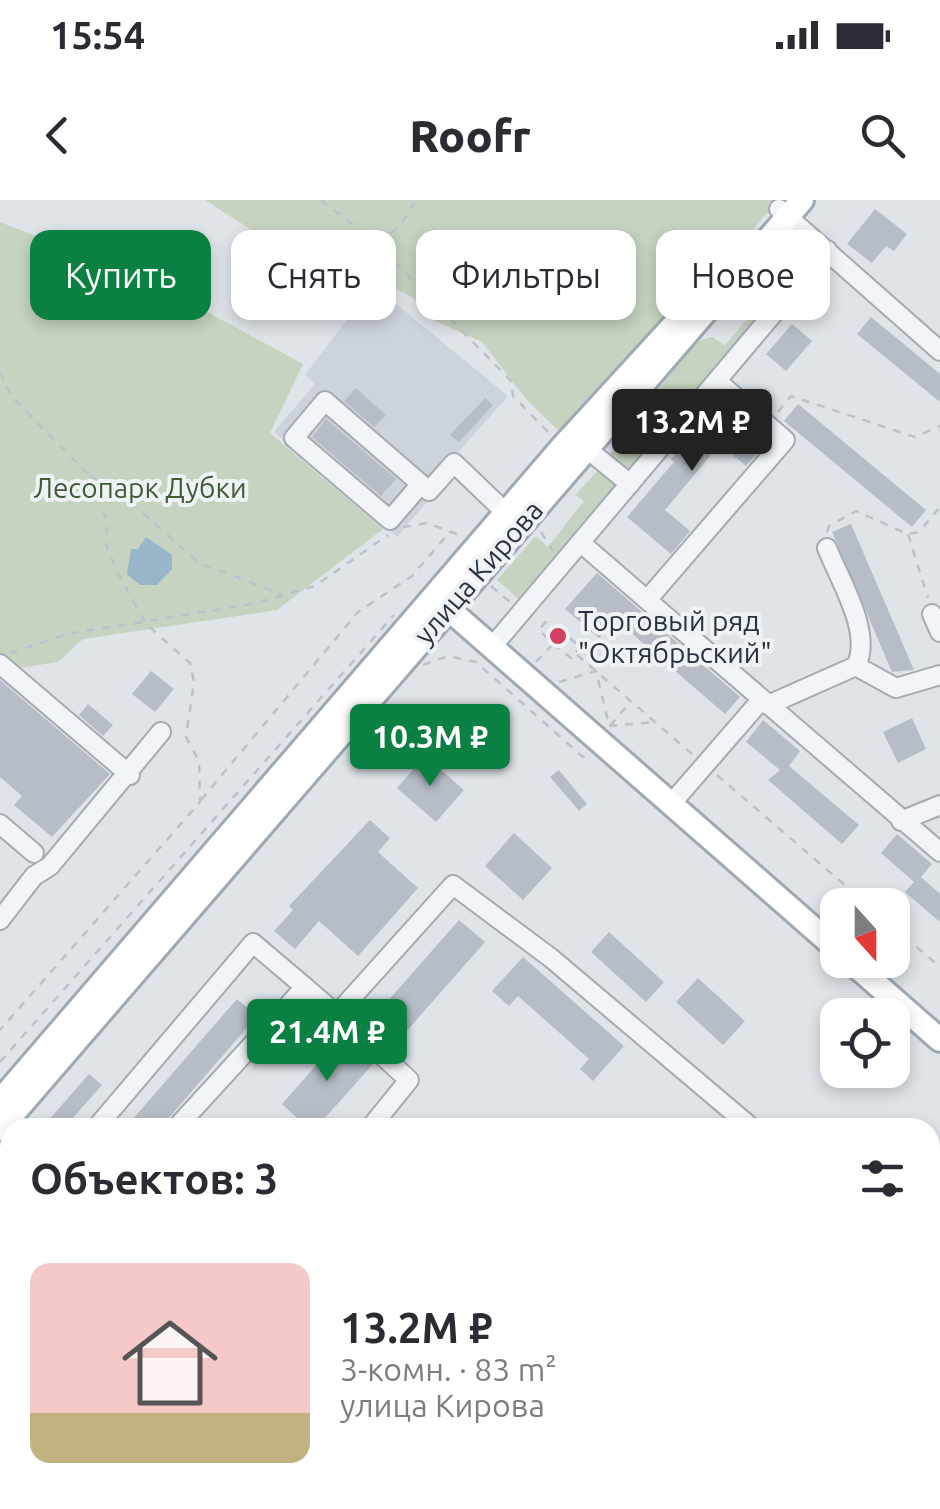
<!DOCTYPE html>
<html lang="ru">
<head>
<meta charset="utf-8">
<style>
	body { margin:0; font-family:Ubuntu,sans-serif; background:#f7f7f7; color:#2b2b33; height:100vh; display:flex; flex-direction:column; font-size:38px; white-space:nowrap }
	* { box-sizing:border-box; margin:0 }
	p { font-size:32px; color:#7c7c81 }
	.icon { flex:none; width:55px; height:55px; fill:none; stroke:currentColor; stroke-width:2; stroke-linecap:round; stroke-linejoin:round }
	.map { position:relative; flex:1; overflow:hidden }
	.sheet { position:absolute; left:0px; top:918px; width:940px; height:392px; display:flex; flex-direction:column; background:#fff; border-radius:30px 30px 0 0; box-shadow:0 5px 15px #0003 }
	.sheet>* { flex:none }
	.guide { position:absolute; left:30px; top:30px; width:880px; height:90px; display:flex; gap:20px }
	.needle { width:65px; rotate:159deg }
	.buttons { position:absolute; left:820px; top:688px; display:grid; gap:20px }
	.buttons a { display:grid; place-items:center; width:90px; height:90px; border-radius:20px; background:#fff; box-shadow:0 5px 15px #0003; font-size:50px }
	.price { position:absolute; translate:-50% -85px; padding:0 22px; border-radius:10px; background:#0b8043; color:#fff; font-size:32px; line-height:65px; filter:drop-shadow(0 2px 5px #0008) }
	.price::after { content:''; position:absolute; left:50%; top:60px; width:30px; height:22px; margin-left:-15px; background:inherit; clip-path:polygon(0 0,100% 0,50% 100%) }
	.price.on { background:#222; color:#fff }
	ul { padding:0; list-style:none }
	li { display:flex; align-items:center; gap:30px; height:250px; padding:0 30px }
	li span { display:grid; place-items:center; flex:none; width:280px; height:200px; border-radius:20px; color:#555 }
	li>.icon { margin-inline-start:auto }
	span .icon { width:120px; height:120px; fill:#fffc; stroke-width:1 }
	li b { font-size:42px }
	h2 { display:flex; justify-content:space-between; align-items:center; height:120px; padding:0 30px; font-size:42px }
	.tag { padding:0 35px; border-radius:20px; background:#fff; box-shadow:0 5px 15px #0003; font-size:35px; line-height:90px }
	.tag.on { background:#0b8043; color:#fff }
	.status { display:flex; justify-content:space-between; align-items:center; height:70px; padding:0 50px; background:#fff; direction:ltr }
	.status svg { height:28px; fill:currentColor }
	header { display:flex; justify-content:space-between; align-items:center; height:130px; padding:0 30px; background:#fff; font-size:45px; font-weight:800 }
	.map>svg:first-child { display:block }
	.built { fill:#cdd3db }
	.green { fill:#c6d3c0 }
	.water { fill:#99b5ca }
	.building { fill:#b6bdc6 }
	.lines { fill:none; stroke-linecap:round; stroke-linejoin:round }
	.minor-casing { stroke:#a4abb3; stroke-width:22 }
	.major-casing { stroke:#9ea9b5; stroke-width:28 }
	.path { stroke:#bdc2c8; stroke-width:2.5; stroke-dasharray:8 8; stroke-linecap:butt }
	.minor { stroke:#f2f4f7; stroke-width:18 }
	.major { stroke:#fff; stroke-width:22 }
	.poi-dot { fill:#d24161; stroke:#eff3f6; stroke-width:4 }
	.labels { text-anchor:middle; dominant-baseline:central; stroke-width:8; stroke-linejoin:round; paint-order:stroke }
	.park-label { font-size:28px; fill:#3f5d35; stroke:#eff3f6 }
	.street-label { font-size:28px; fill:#283341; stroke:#eff3f6 }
	.poi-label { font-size:28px; fill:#283341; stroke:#eff3f6; text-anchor:start }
</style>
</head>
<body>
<div class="status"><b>15:54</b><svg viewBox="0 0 49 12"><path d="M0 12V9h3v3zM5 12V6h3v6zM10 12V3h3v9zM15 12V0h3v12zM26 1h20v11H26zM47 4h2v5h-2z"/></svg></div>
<header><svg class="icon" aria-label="back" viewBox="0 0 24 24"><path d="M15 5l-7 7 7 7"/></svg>Roofr<svg class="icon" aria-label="search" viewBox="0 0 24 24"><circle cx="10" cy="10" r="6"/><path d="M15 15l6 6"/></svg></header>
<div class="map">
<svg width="940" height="1309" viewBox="0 0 940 1309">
	<rect width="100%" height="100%" fill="#dfe4e9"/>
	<path class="built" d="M373,85L508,196L430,284L436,291L397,337L274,232L315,184L305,175Z"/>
	<path class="green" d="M205,0H779L565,237L527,200L482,142L433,120L412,97L359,70L341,88Z
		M0,22L147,79L303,164L270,233L383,329L277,410L83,439L58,462L0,471Z
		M790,41L817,56L630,275L607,258L694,142L712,137L725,145L753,112L748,108L757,70Z
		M601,267L622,285L524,404L497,380L536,336L548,347L584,301L575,295Z"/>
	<path class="water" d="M146,337L172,355V369L157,385H140L127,374L131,349H138Z"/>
	<path class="building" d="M875,9L907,34L894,51L886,46L872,63L847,44Z
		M871,117L940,174V202L857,134Z
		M792,124L812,141L786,171L766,154Z
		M356,188L386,215L374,227L344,201Z
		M485,198L493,205L459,242L450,235Z
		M798,204L926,310L912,327L784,221Z
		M721,205L766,243L746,266L720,244L665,310L690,331L671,354L627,317L674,262L671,259Z
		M326,219L396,279L381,296L312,237Z
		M851,324L914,470L892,472L832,332Z
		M597,373L740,497L725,514L615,419L599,438L565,409Z
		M151,471L174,489L155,512L132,494Z
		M0,480L110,574L52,637L14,605L22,596L0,577Z
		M88,504L113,525L103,536L79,515Z
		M912,518L926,549L898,563L883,532Z
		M763,520L800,551L789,566L859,625L842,644L768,580L780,570L746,542Z
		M425,556L464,590L436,622L397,588Z
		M559,570L587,604L579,611L550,577Z
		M370,620L390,638L378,652L418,688L358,756L319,721L295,749L274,731L293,710L289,706Z
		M514,633L552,668L523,700L485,666Z
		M897,634L932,664L921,677L940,694V722L905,692L914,682L881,653Z
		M459,720L485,742L397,842L372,819Z
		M609,732L664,782L646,802L591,752Z
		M523,757L624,846L593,881L580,869L589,859L518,796L509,806L492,791Z
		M698,778L745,821L723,845L676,802Z
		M237,799L257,816L160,928H125Z
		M342,836L373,864L316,928H308L282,904Z
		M89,874L102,885L64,928H52L46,923Z
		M10,1115V1163L0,1168V1124Z
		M160,1300H306L316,1309H170Z
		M540,1300H597L589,1309H533Z
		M694,1300H756L749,1309H704Z"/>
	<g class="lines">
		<g class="minor-casing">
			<path id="minor" d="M779,9L940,151
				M586,248L630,284
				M421,284L390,320L294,238L325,201L429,291L454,263L506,313
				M581,343L647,400L785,240L717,181
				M647,400L940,652
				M932,414L940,432
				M492,447L827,50
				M0,464L130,575
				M856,466L896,488L940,475
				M768,505L856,466C873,433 840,381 827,348
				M671,604L762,499
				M901,621L940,605
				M0,624L34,653
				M0,720L34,676L50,666L161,532
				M96,928L253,743L305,787
				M176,928L305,787L341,818
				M370,928L409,880L337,814L453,685L551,758L752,928
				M0,1039L10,1029
				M0,1092L10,1089
				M10,1175V1187
				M136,1300L146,1309
				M447,1309L454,1300
				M514,1309L521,1300
				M650,1309L658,1300"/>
		</g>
		<g class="major-casing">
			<path id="major" d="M437,399L838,750
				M849,760L940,840
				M0,901L563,246L683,115
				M0,929L802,0"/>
		</g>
		<path class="path" d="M321,0L377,44L511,181L513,196L551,235
			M378,43L399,27L416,0
			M0,172L11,196L89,275L106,318L107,347L117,372L146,424L190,463L194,482L186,537L199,561L200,602L0,830
			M778,212L791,196L915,237L940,226
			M91,276L136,307L199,363L281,394
			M403,327L427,323L462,336
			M541,332L553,351
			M827,332L829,326L856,311L908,334L919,332L940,307
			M908,334L928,398
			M491,386L511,403
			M570,438L580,447L576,452
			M553,444L571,458L575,453L692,554
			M10,453L67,434L253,404L315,386L388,335
			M536,462L553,444L539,430L548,419
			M423,465L448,456L476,462L583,557L588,551
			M559,482L596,471L609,525
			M609,526L655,522
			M610,526L631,501
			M717,575L868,705
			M201,600L358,412L412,376L449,333
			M892,726L940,767
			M0,862L394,415
			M0,1057L10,1051"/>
		<use href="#minor" class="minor"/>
		<use href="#major" class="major"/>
	</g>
	<circle class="poi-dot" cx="558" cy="436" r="10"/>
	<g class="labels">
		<g class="park-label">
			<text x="140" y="287">Лесопарк Дубки</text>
		</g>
		<g class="street-label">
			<text transform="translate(478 372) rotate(-49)">улица Кирова</text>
		</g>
		<g class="poi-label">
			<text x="578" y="420">Торговый ряд<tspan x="578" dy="32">"Октябрьский"</tspan></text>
		</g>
	</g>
</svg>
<div class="buttons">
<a><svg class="needle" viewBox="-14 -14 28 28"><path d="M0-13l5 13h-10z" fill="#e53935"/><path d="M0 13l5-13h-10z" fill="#7c7c81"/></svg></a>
<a><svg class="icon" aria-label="locate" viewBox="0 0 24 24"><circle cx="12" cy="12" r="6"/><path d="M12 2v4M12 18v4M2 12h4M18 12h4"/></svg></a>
</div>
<b class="price on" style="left:692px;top:274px">13.2M ₽</b>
<b class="price" style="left:430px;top:589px">10.3M ₽</b>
<b class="price" style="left:327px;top:884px">21.4M ₽</b>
<div class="guide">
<a class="tag on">Купить</a>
<a class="tag">Снять</a>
<a class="tag">Фильтры</a>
<a class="tag">Новое</a>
</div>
<section class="sheet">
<h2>Объектов: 3<svg class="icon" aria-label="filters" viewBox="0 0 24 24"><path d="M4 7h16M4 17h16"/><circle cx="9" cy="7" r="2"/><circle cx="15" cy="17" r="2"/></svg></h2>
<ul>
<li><span style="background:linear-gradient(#f6c9c9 75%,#c2b280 0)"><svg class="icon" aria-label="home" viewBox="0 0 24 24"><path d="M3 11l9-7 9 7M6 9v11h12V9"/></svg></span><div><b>13.2M ₽</b><p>3-комн. · 83 m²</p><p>улица Кирова</p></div></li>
</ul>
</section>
</div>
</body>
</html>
